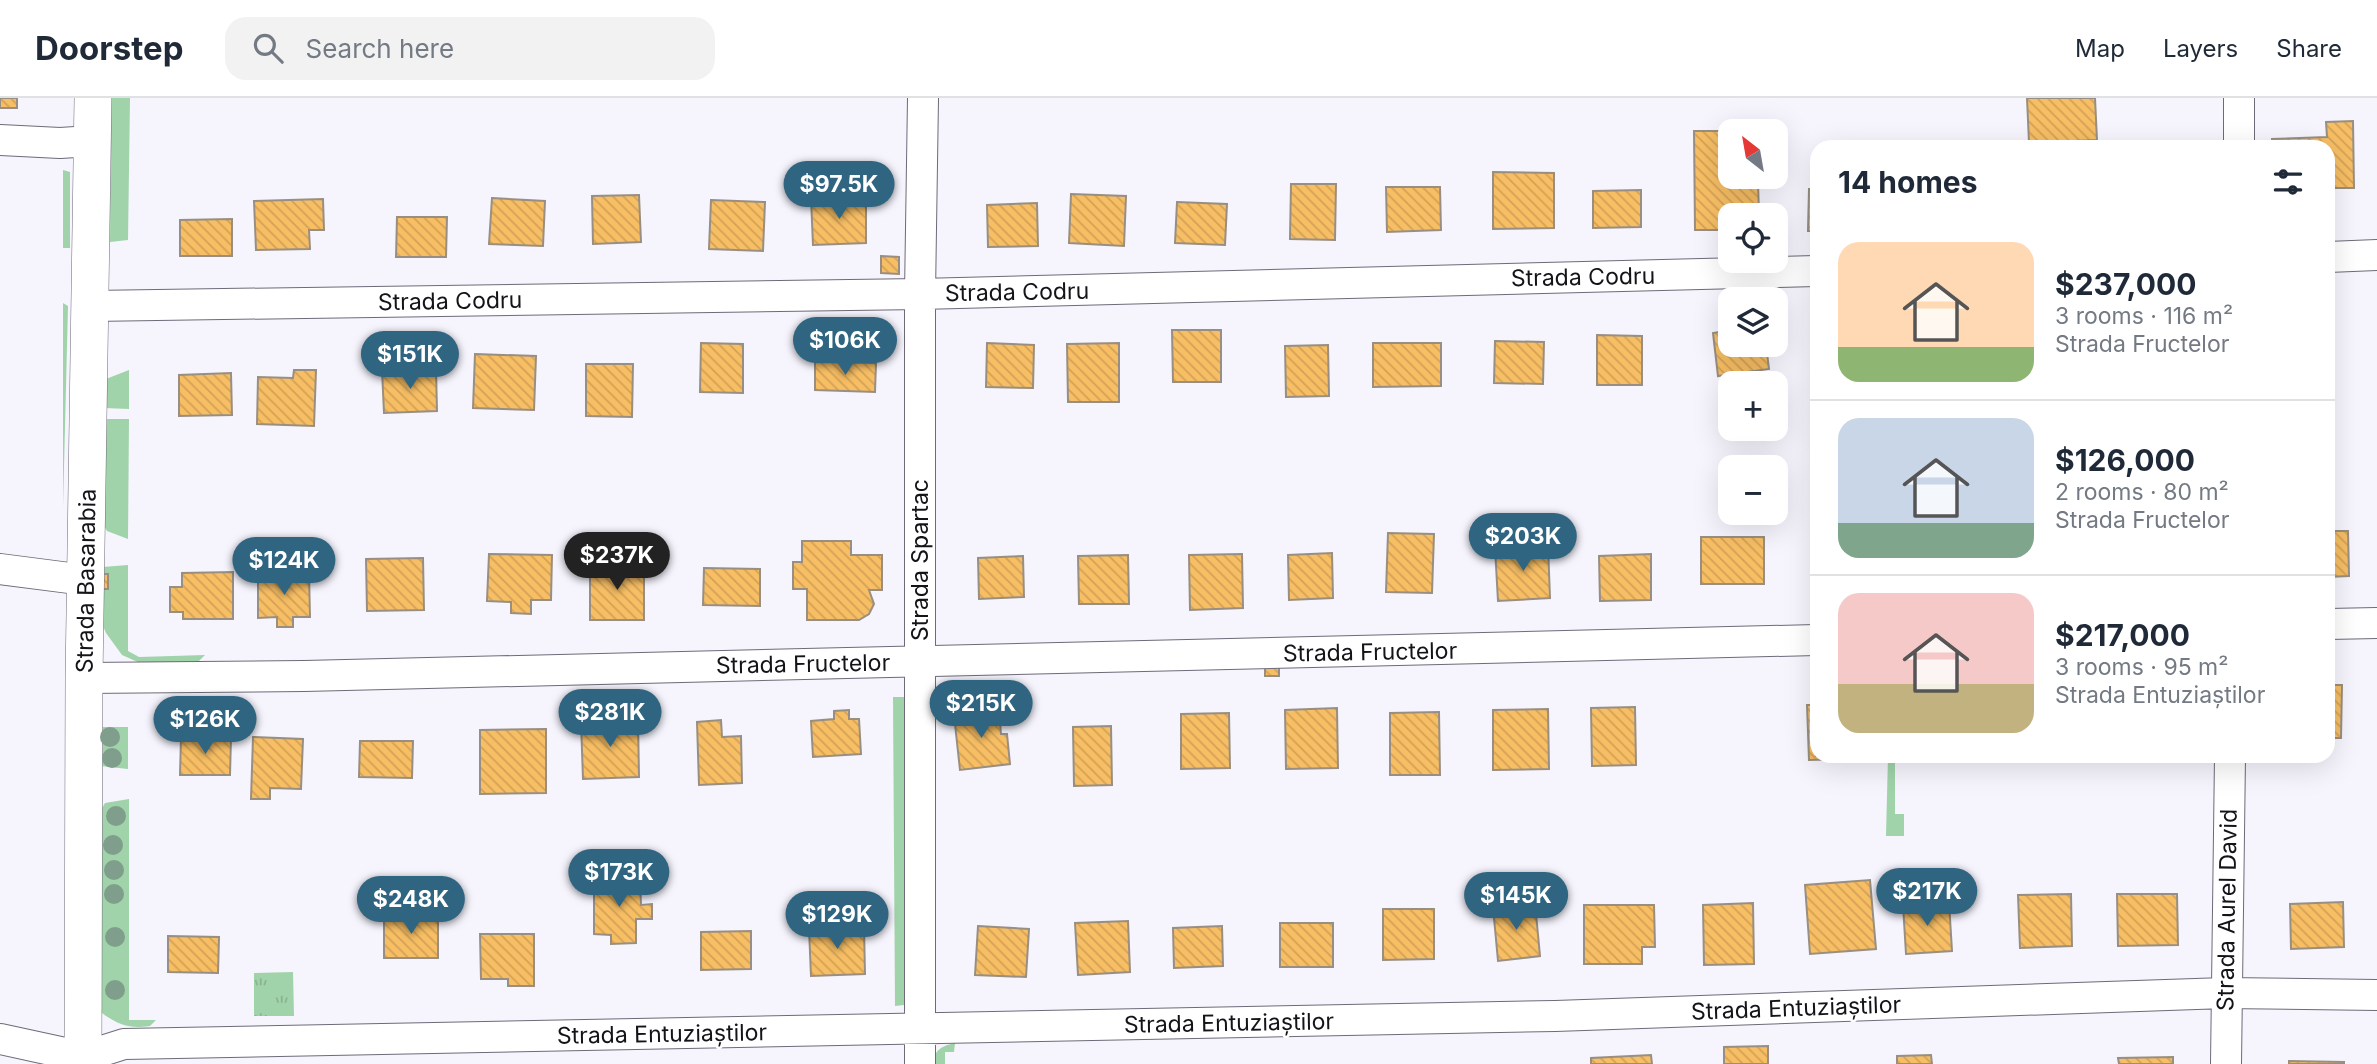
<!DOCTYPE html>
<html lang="en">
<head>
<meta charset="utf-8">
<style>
	body { margin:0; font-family:Inter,sans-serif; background:#f2f2f3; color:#1f2937; height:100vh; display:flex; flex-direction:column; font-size:26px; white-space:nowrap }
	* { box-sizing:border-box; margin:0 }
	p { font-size:23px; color:#747a83 }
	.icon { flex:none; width:38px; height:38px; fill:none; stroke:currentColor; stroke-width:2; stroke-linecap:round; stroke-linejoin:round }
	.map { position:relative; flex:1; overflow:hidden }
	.details { position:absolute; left:1810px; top:42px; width:525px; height:623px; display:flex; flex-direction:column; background:#fff; border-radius:21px; box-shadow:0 7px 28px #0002 }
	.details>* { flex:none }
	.needle { width:46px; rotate:329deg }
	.tools { position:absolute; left:1718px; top:21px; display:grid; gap:14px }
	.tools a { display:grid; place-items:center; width:70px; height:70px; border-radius:14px; background:#fff; box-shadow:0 7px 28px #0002; font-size:35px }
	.price { position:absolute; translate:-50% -60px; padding:0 16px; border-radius:24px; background:#2f6580; color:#fff; font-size:23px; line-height:46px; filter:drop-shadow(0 2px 4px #0008) }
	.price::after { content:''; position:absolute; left:50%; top:42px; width:21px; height:16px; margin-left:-10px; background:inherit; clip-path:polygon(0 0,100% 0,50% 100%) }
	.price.selected { background:#222; color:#fff }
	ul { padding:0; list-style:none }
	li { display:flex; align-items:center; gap:21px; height:175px; padding:0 28px }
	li+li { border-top:2px solid #e0e1e3 }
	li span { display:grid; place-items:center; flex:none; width:196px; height:140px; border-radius:21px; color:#555 }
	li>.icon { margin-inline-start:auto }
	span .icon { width:84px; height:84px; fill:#fffc; stroke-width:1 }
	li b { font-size:30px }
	h2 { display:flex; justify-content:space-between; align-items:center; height:84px; padding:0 28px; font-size:30px }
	header { display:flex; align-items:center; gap:42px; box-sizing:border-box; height:98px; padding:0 35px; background:#fff; border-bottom:2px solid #e0e1e3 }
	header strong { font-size:33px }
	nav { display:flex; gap:38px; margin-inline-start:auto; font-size:24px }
	.search { width:490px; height:63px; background:#f2f2f3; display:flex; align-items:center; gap:18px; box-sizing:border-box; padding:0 24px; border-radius:21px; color:#747a83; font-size:26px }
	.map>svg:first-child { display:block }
	.grass { fill:url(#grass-tufts) }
	.garden { fill:#a0d3a9 }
	.building { fill:url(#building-back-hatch); stroke:#988f82; stroke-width:2 }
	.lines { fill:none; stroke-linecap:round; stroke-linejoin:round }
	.minor-casing { stroke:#6e6a78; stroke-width:32 }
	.tertiary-casing { stroke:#6e6a78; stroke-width:38 }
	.minor { stroke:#fff; stroke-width:30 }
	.tertiary { stroke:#fff; stroke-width:37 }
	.tree { fill:#7f9e8b }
	.labels { text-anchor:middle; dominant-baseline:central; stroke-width:5; stroke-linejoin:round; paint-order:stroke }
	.street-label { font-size:23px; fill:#141318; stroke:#fff }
</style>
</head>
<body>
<header>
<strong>Doorstep</strong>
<div class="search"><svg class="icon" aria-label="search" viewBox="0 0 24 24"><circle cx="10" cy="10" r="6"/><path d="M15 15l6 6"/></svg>Search here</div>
<nav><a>Map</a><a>Layers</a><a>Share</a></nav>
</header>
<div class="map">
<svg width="2377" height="966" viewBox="0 0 2377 966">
	<defs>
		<pattern id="grass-tufts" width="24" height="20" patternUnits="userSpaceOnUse" patternTransform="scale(1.75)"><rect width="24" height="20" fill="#a0d3a9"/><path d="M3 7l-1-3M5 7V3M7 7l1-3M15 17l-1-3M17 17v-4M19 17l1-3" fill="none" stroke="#89b491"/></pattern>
		<pattern id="building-back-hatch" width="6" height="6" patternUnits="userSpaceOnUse" patternTransform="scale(1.75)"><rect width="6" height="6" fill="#f7be64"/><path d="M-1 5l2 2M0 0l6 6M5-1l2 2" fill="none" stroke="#d3a256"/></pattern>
	</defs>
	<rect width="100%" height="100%" fill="#f6f4fd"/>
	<path class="grass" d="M293,874L294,918H254V875Z"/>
	<path class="garden" d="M111,0H130L128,142L110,144Z
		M63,72L70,74V150H63Z
		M63,205L68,208L63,409Z
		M129,272V311L104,310L106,281Z
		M104,321H129L128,441L107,433L101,422Z
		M128,467V553L139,559L205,557L197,565H140L122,557L106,535L93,504L103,469Z
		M893,599H909L904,907L895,908Z
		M100,629H128V671L100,668Z
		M1888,658H1895V716H1904V738H1886Z
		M129,701V922H156L150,928C130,931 118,927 102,915L101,712L105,705Z
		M955,945L954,954H945V966H932C935,952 941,948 955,945Z"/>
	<path class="building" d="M0,0H17V10H0Z
		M2027,0H2095L2097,42L2029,45Z
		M2353,23L2354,90H2328V49H2272V41L2327,39L2326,24Z
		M1694,33H1724L1731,40V79H1753L1758,85L1759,115L1731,117V132H1695Z
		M1493,74L1554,75V130L1493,131Z
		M1291,86H1336L1335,142L1290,141Z
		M1386,89H1440L1441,132L1387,134Z
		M1809,91H1816V133H1808Z
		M1641,92V129L1593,130V93Z
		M1071,96L1126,98L1124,148L1069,145Z
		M639,97L641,144L593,146L592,98Z
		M866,99V145L813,147L811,100Z
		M492,100L545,103L543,148L489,146Z
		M323,101L324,132H309L310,151L256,152L254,103Z
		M711,102L765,104L763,153L709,151Z
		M1177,104L1227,106L1225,147L1175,145Z
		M1037,105L1038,148L988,149L987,107Z
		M397,119H447L446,159H396Z
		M232,121V158H180V122Z
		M881,158L899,159V176L881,175Z
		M1813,231H1816V287H1811Z
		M1172,232H1221V284H1173Z
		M1731,232V247H1766L1769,271L1718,278L1713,235Z
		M1597,237L1642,238V287H1597Z
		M1495,243L1544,244L1543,286L1494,285Z
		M701,245L743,246V295L700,294Z
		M987,245L1034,247L1033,290L986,289Z
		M1119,245V304H1068L1067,246Z
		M1373,245H1441V288L1373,289Z
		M1328,247L1329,298L1286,299L1285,248Z
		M475,256L536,258L534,312L473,310Z
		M815,264L876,265L875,294L815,292Z
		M586,266H633L632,319L586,318Z
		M436,271L437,313L384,315L382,272Z
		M294,272H316L314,328L257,326L258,279L293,280Z
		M231,275L232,317L179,318V277Z
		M2328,433H2348L2349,478L2328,479Z
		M1388,435L1434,436L1432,495L1386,494Z
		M1701,439H1764V486H1701Z
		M1813,441H1816V491H1814Z
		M802,443H851V457H882V492H869L874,506L869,516L859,522H807V491H793V464H802Z
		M1548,447L1550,500L1498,503L1495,450Z
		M1332,455L1333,500L1289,502L1288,457Z
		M489,456L552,457L551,502H531V516L511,515V504L487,503Z
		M1242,456L1243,510L1190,512L1189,457Z
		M1651,456V502L1600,503L1599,458Z
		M1128,457L1129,506H1079L1078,458Z
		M1023,458L1024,499L979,501L978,460Z
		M423,460L424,512L367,513L366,461Z
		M590,465H644V522H590Z
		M704,470L760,471V508L703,507Z
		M233,474V521H183V514H170V489H182V475Z
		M309,475L310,519H293V529H277V519L258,520V476Z
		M95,476H108V491H95Z
		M1265,567H1279V578H1265Z
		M2328,587H2342L2341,640H2328Z
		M1807,607H1816V658H1852V661L1809,662Z
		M1635,609L1636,667L1592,668L1591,610Z
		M1337,610L1338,670L1286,671L1285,612Z
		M1548,611L1549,671L1493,672V612Z
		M849,612V621H859L861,656L813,659L811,623L834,621V613Z
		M999,612L1001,636H1007L1010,666L960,672L954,617Z
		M1439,614L1440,677H1390V615Z
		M1229,615L1230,670L1181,671V616Z
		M638,622L639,679L583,681L581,624Z
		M721,622L722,639L741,638L742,685L699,687L697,624Z
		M1111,628L1112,687L1074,688L1073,629Z
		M546,631V695L480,696V632Z
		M181,639L231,640L230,677H180Z
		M253,639L303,641L301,691L270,690V701H251Z
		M360,643H413L412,680L359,679Z
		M640,781L641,807L652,806V821H636V845L611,846V837L594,836V782Z
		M1870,782L1876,851L1810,856L1805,787Z
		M2071,796L2072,848L2020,850L2018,797Z
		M2117,796H2177L2178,847L2118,848Z
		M1949,804L1952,853L1906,856L1903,807Z
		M2343,804L2344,849L2291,851L2290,806Z
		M1535,805L1540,858L1498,863L1493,809Z
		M1753,805L1754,866L1704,867L1703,807Z
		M1584,807H1654L1655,849H1642V866H1584Z
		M1383,811H1434V861L1383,862Z
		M438,816V860H384V817Z
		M1128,823L1130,874L1078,877L1075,825Z
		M1280,825H1333V869H1280Z
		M978,828L1029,831L1026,879L975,877Z
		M1222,828L1223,868L1174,870L1173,830Z
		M864,829L865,876L811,878L809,831Z
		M751,833V871L701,872V834Z
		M480,836H534V888H508V881H481Z
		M168,838L219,839L218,875L168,874Z
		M1768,948V966H1724V949Z
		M1651,957L1652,966H1591V960Z
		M1931,957L1932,966H1897V958Z
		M2173,959V966H2119L2118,960Z
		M2289,963L2344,964V966H2289Z"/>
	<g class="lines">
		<g class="minor-casing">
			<path id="minor" d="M0,42L60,45L92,43
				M2239,49V0
				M2328,159L2377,157
				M91,208L920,196L1816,173
				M0,471L85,482
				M2328,526L2377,525
				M84,580L304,578L1816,542
				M0,941L83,959L124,946L1555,918L2225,895L2377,897
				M920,966V196L923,0
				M2226,966L2230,658"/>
		</g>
		<g class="tertiary-casing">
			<path id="tertiary" d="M83,966L84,580L93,0"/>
		</g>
		<use href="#minor" class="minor"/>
		<use href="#tertiary" class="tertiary"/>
	</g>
	<g class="tree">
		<circle cx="110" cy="639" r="10"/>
		<circle cx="112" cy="660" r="10"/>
		<circle cx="116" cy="718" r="10"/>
		<circle cx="113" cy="747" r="10"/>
		<circle cx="114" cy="772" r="10"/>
		<circle cx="114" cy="796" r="10"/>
		<circle cx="115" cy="839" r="10"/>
		<circle cx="115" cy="892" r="10"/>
	</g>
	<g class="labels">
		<g class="street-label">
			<text transform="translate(1583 179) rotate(-1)">Strada Codru</text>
			<text transform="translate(1017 194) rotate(-1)">Strada Codru</text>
			<text transform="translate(450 203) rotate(-1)">Strada Codru</text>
			<text transform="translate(920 462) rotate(-90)">Strada Spartac</text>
			<text transform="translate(86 483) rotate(-89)">Strada Basarabia</text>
			<text transform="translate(1370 554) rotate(-1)">Strada Fructelor</text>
			<text transform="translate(803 566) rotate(-1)">Strada Fructelor</text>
			<text transform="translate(2227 812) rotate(-89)">Strada Aurel David</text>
			<text transform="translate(1796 910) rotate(-2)">Strada Entuziaștilor</text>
			<text transform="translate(1229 925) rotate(-1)">Strada Entuziaștilor</text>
			<text transform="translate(662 936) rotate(-1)">Strada Entuziaștilor</text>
		</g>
	</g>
</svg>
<div class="tools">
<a><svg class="needle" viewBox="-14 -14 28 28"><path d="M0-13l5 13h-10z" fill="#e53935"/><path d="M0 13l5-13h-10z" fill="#747a83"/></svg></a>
<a><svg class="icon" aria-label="locate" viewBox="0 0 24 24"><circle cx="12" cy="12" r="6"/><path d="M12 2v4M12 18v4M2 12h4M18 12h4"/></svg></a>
<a><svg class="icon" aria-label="layers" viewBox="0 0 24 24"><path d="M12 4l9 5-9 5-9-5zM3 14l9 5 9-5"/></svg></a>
<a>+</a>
<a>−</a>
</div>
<b class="price" style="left:839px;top:123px">$97.5K</b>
<b class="price" style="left:845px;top:279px">$106K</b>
<b class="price" style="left:410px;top:293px">$151K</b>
<b class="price" style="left:1523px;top:475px">$203K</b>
<b class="price selected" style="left:617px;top:494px">$237K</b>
<b class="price" style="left:284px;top:499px">$124K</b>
<b class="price" style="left:981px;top:642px">$215K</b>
<b class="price" style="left:610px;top:651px">$281K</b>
<b class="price" style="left:205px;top:658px">$126K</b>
<b class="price" style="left:619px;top:811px">$173K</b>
<b class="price" style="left:1927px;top:830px">$217K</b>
<b class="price" style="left:1516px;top:834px">$145K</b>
<b class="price" style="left:411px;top:838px">$248K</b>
<b class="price" style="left:837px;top:853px">$129K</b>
<section class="details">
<h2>14 homes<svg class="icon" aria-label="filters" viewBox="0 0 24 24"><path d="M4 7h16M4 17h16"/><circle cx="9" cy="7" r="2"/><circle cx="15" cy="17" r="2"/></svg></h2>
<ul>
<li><span style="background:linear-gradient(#ffd9b3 75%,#8fb573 0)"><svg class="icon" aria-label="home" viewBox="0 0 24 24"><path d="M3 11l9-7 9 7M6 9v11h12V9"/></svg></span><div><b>$237,000</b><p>3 rooms · 116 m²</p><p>Strada Fructelor</p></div></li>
<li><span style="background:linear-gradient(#c9d6e8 75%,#7fa58c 0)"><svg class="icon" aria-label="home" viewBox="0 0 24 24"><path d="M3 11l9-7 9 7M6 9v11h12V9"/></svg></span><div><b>$126,000</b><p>2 rooms · 80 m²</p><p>Strada Fructelor</p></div></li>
<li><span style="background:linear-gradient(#f6c9c9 65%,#c2b280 0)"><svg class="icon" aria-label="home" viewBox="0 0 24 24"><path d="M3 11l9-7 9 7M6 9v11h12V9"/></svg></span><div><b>$217,000</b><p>3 rooms · 95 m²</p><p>Strada Entuziaștilor</p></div></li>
</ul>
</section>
</div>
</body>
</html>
